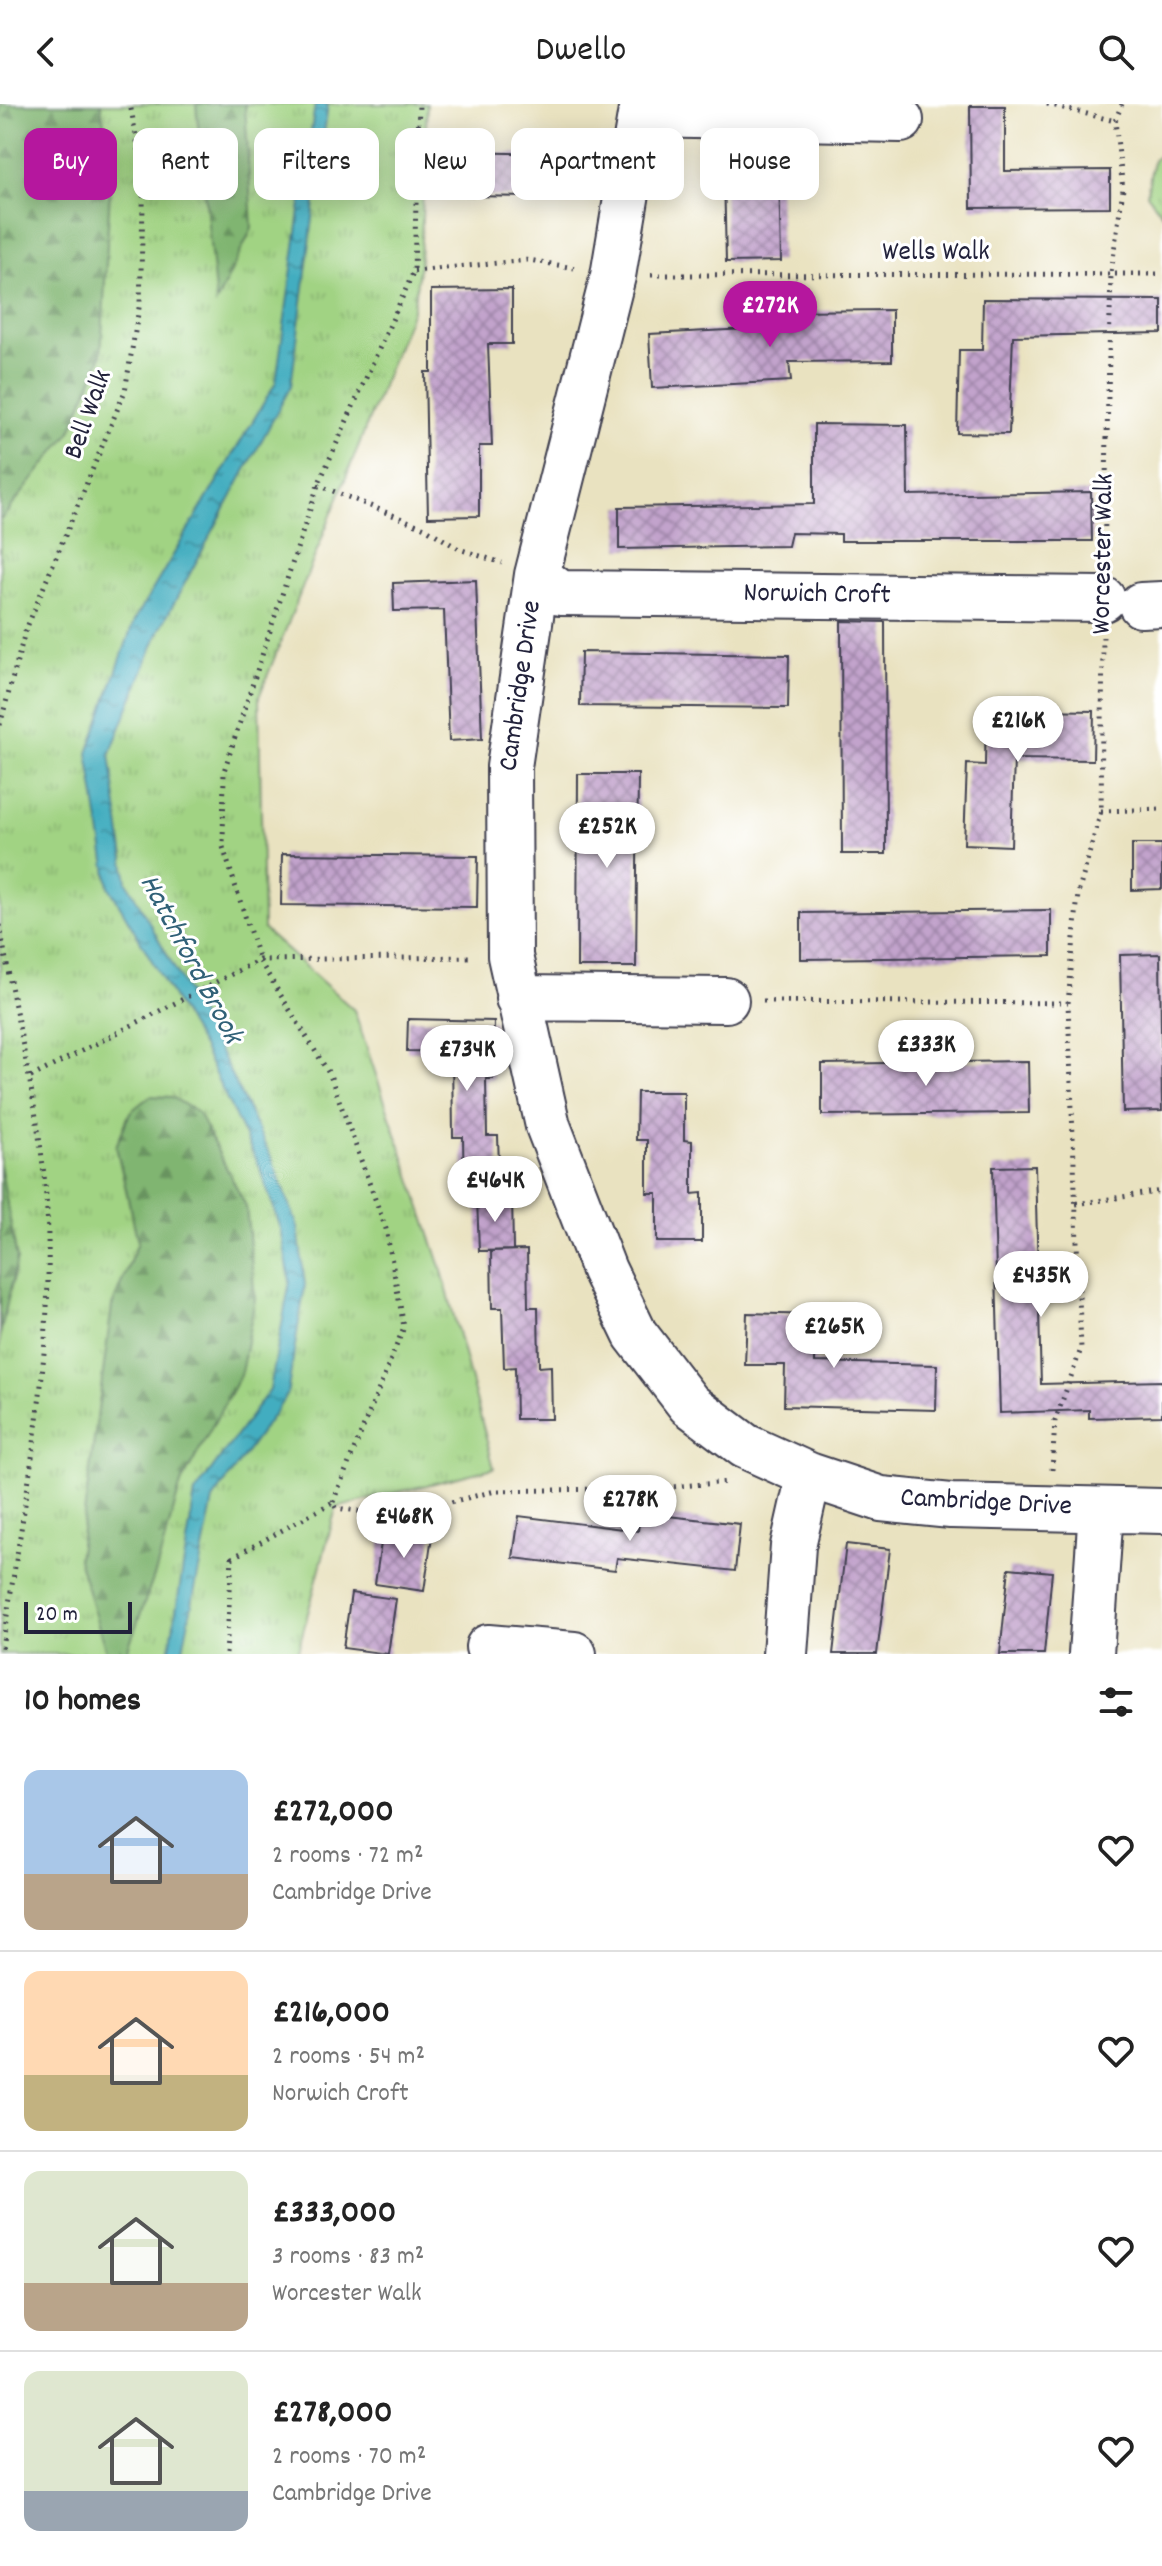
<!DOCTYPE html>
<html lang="en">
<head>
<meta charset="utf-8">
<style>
	body { margin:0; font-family:Dekko,sans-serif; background:#f2f2f2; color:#222; height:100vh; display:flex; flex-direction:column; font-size:30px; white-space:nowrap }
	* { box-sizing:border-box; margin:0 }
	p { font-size:26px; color:#767676 }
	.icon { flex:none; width:44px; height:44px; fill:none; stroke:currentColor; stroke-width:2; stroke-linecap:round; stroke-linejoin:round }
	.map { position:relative; height:1550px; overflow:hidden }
	.details { display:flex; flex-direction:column; background:#fff; flex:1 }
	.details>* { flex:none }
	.top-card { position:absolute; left:24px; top:24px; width:1114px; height:72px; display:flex; gap:16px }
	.scale { position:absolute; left:24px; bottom:20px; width:108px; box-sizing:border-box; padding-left:8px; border:4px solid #22223b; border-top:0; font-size:22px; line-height:28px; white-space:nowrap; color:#22223b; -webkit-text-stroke:6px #fff; paint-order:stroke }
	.price { position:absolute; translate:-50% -68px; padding:0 18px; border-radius:28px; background:#fff; color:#222; font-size:26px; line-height:52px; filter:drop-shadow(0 2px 4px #0008) }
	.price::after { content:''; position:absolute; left:50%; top:48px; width:24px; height:18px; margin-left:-12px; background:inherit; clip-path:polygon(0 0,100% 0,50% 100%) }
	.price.on { background:#b5179e; color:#fff }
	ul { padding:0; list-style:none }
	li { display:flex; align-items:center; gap:24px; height:200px; padding:0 24px }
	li+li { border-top:2px solid #e0e0e0 }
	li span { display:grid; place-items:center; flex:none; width:224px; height:160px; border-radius:16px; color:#555 }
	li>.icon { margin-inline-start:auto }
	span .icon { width:96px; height:96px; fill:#fffc; stroke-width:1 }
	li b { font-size:34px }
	h2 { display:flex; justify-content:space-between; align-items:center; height:96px; padding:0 24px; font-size:34px }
	.pill { padding:0 28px; border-radius:16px; background:#fff; box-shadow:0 4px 20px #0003; font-size:28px; line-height:72px }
	.pill.on { background:#b5179e; color:#fff }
	header { display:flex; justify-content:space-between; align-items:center; height:104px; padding:0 24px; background:#fff; font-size:36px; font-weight:600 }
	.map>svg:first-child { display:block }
	.grass { fill:url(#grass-tufts); stroke:#627a5f; stroke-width:2 }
	.forest { fill:url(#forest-firs); stroke:#516c56; stroke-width:2 }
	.water { fill:url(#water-ripples); stroke:#32687e; stroke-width:2 }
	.building { fill:url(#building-cross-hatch) }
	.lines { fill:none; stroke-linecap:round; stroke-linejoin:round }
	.minor-casing { stroke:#403f4f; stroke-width:48 }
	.path { stroke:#403f4f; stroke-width:5; stroke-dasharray:2 6; stroke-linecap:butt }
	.minor { stroke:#fff; stroke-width:44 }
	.labels { text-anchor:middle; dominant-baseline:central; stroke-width:6; stroke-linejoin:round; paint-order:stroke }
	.street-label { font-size:28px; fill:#22223b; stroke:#fff }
	.water-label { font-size:30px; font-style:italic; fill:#306177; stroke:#fff }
</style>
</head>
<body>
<header><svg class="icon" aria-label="back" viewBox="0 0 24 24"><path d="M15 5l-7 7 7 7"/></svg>Dwello<svg class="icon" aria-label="search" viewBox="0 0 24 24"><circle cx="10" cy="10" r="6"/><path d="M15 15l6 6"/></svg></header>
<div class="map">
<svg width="1162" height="1550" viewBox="0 0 1162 1550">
	<defs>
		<pattern id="grass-tufts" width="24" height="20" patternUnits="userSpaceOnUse" patternTransform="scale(2)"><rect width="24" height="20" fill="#a1d383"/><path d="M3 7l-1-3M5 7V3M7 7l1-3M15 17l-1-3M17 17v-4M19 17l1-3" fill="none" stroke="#8ab572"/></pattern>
		<pattern id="forest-firs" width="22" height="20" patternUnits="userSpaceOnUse" patternTransform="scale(2)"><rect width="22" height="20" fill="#80b571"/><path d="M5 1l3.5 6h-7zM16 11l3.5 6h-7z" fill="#68935e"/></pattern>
		<pattern id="water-ripples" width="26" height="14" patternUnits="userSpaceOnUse" patternTransform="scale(2)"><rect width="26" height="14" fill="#42adc0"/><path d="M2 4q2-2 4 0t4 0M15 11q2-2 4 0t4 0" fill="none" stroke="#378c9d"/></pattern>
		<pattern id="building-cross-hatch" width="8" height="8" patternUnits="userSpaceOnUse" patternTransform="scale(2)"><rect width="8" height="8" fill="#c2a3cc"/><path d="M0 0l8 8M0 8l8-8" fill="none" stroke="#9d84a7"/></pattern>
	</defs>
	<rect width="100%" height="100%" fill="#fff"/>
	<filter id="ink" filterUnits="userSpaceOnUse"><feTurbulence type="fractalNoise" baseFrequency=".0125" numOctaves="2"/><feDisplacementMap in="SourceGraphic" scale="16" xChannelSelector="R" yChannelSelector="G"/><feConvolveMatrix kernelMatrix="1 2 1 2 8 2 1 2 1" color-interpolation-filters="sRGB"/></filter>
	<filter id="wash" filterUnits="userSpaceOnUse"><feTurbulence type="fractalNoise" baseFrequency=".006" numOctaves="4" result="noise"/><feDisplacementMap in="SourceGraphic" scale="32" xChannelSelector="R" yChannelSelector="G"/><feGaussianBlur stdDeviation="1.8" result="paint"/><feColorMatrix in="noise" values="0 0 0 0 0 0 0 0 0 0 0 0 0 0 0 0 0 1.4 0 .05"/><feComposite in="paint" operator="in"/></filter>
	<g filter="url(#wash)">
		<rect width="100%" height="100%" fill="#e9e2c0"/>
		<path class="grass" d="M0,0H427L420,159L413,204L259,593L263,825L354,906L441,1163L494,1364L336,1404L297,1550H0Z
			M1162,50V110L1147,90L1153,56Z"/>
		<path class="forest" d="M0,0H101L111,67L101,253L71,327L1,416L0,422Z
			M196,0H245L252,124L216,199Z
			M150,992L172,993L198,1009L246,1102L255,1195L241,1269L181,1380L156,1467L126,1550H107L78,1455L112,1202L138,1138L116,1042L130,1008Z
			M0,1060L17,1155L0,1231Z"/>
		<path class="water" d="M315,0H328L291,282L159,527L110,650L127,778L214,936L273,1057L298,1123L305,1181L287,1291L213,1396L182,1550H169L195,1389L270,1285L290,1177L281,1125L259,1062L202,943L109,783L88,649L134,517L276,278Z"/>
		<g id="blocks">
			<path class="building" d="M970,2H1005V67L1110,66V103L971,104Z
				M465,48L601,51L600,94L464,92Z
				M779,68L781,157L726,158L724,69Z
				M512,185V240H488L492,342H479V412L428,413L425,268H431V186Z
				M983,195L1162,196V229L1013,232L1009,330L957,329L959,246H982Z
				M892,206V257L789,258L791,277L652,284L649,230L789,223L788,207Z
				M814,320L907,321L908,391L1091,388L1092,437H841V430L791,429L788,442L619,445V403L814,400Z
				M476,476L482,635L449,637L444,506L394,507L393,479Z
				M841,517L885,518L886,750H842Z
				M581,548L789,551L788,604L580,602Z
				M986,605L1094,607L1093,656L1014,655L1011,742L964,740L967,660L985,661Z
				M578,670H638L636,863H577Z
				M1132,740H1162V785L1132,786Z
				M282,750L478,752L477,803L281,801Z
				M1051,806V852L801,855V809Z
				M1160,850L1162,1007L1123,1008L1120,851Z
				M408,915L494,917L493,975H486L487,1032H498L500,1092L464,1094L463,1033H453L452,948L407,947Z
				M1028,957L1029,1009L822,1011V960Z
				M637,988H684V1036L692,1037V1090L702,1089V1138H657V1089H647V1036H636Z
				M1035,1062L1041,1280L1162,1277V1312L1089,1314V1306L1000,1309L993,1063Z
				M512,1092L513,1146L479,1147L477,1094Z
				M527,1146L528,1203H538L539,1263L551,1262L552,1315H516L515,1263L504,1264L502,1204H492L491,1147Z
				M747,1209L816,1211L815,1258L937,1261L936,1306L784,1302L785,1261H745Z
				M640,1409L740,1420L735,1467L617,1454L615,1466L513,1454L519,1412L638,1427Z
				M383,1425L432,1432L424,1487L375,1480Z
				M846,1440L890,1445L877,1550H833Z
				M1009,1464L1052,1468L1044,1550H1000Z
				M351,1489L396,1495L388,1550L343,1544Z"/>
		</g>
	</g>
	<g filter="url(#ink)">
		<use href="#blocks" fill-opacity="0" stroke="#403f4f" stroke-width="2"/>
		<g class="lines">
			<g class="minor-casing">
				<path id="minor" d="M642,0L613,172L537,471L509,663L510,852L548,1022L604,1166L635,1230L689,1300L745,1342L809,1371L881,1395L951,1402L1162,1407
					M642,11L901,16
					M537,471L560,489L1103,495
					M1141,501L1162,500
					M518,894L726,896
					M488,1543L574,1550
					M785,1550L793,1442L809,1371
					M1091,1550L1101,1406"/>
			</g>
			<path class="path" d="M1047,0L1115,17
				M414,167L529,156L574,164
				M651,171L1162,170
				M318,381L425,424L459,445L502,459
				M1104,455L1111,169L1123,85L1115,17L1122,0
				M0,621L25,528L125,287L140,198L144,73L130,0
				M1101,707L1162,705
				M0,821C17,926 46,1027 48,1133C51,1273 22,1413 1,1550
				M763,897L1068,899
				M31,973L259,856L470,853
				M1076,1100L1162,1087
				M1052,1366L1055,1317L1081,1245L1068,899L1078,790L1101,707L1103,533
				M333,1398L404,1223L386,1125L330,971L259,856L223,743L224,667L318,381L414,167L419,0
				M226,1550L232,1454L333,1398L336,1404L395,1412L495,1387L658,1384L728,1378"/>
			<use href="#minor" class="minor"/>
		</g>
	</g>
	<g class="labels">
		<g class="street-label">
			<text x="936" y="150">Wells Walk</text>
			<text transform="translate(90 311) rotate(-70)">Bell Walk</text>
			<text transform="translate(1105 450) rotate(-89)">Worcester Walk</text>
			<text transform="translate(817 492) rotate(1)">Norwich Croft</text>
			<text transform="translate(522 582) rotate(-82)">Cambridge Drive</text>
			<text transform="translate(986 1400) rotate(3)">Cambridge Drive</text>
		</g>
		<g class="water-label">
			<text transform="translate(189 856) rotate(62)">Hatchford Brook</text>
		</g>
	</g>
</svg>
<div class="scale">20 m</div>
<b class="price on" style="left:770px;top:245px">£272K</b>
<b class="price" style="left:1018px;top:660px">£216K</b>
<b class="price" style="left:607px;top:766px">£252K</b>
<b class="price" style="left:926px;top:984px">£333K</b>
<b class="price" style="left:467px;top:989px">£734K</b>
<b class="price" style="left:495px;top:1120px">£464K</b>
<b class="price" style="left:1041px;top:1215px">£435K</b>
<b class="price" style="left:834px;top:1266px">£265K</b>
<b class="price" style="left:630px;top:1439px">£278K</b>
<b class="price" style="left:404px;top:1456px">£468K</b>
<div class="top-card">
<a class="pill on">Buy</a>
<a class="pill">Rent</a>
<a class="pill">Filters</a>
<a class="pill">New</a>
<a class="pill">Apartment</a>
<a class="pill">House</a>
</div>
</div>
<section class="details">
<h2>10 homes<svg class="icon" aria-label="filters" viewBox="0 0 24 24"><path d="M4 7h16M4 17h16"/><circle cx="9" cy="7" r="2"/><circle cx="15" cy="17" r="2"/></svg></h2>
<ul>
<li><span style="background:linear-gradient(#a9c7e8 65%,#b9a48a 0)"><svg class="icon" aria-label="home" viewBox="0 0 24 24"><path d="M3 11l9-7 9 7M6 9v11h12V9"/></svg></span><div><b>£272,000</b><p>2 rooms · 72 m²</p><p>Cambridge Drive</p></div><svg class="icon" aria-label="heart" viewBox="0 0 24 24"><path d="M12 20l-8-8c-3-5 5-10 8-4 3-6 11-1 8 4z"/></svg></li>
<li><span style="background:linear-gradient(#ffd9b3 65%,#c2b280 0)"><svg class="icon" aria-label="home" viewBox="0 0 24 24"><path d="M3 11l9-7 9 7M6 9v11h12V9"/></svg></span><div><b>£216,000</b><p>2 rooms · 54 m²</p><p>Norwich Croft</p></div><svg class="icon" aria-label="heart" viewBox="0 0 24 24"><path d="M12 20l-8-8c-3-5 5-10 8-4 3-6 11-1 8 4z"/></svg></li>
<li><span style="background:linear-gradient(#dfe7d0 70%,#b9a48a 0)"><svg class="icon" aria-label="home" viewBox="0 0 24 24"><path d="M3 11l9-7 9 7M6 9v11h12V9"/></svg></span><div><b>£333,000</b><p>3 rooms · 83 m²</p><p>Worcester Walk</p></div><svg class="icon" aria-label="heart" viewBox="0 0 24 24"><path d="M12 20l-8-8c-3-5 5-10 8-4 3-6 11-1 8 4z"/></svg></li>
<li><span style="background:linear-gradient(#dfe7d0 75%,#9aa5b1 0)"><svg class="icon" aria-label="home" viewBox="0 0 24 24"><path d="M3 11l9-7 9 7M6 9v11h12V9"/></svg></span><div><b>£278,000</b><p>2 rooms · 70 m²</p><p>Cambridge Drive</p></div><svg class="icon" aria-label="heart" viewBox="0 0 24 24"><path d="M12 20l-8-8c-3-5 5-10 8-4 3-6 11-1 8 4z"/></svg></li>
</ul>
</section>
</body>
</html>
